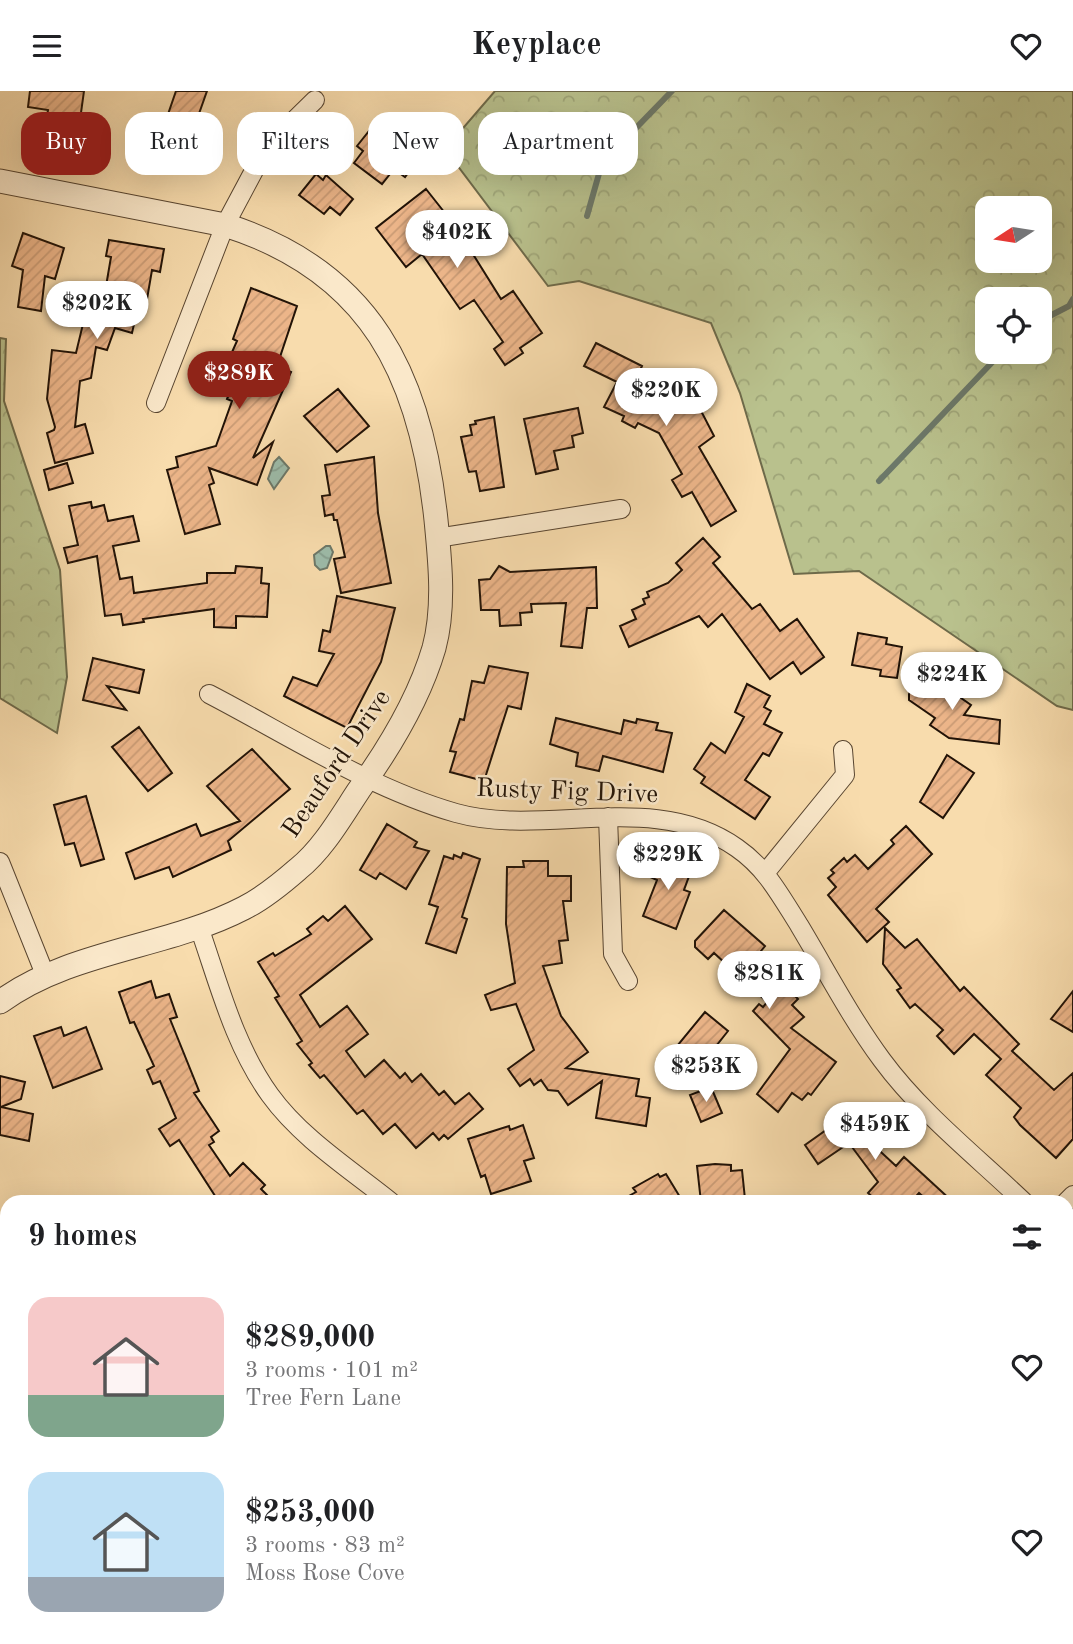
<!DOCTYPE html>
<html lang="en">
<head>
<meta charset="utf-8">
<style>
	body { margin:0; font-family:"Old Standard TT",serif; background:#f6f6f6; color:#202124; height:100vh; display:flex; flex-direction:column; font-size:26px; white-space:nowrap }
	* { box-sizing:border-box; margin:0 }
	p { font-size:23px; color:#757577 }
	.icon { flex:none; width:38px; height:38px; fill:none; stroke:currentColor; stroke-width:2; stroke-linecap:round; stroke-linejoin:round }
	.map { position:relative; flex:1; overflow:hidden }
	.panel { position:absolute; left:0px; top:1104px; width:1074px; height:450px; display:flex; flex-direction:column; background:#fff; border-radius:21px 21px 0 0; box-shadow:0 7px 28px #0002 }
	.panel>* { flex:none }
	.banner { position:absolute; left:21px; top:21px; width:700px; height:63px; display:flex; gap:14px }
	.needle { width:46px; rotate:258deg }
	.fabs { position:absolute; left:975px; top:105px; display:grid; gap:14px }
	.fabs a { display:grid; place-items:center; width:77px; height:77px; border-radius:14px; background:#fff; box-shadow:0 7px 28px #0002; font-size:35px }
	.price { position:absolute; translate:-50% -60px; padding:0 16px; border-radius:24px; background:#fff; color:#222; font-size:23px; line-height:46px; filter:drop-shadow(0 2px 4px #0008) }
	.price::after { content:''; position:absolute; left:50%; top:42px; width:21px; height:16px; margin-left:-10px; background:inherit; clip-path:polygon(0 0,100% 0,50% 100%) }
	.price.active { background:#8f2418; color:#fff }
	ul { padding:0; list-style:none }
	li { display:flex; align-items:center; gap:21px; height:175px; padding:0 28px }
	li span { display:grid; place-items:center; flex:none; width:196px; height:140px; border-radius:21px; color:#555 }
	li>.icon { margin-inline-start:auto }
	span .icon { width:84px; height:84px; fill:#fffc; stroke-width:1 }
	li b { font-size:30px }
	h2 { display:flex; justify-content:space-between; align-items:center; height:84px; padding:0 28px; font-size:30px }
	.pill { padding:0 24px; border-radius:21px; background:#fff; box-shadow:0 7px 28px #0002; font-size:24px; line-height:63px }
	.pill.active { background:#8f2418; color:#fff }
	header { display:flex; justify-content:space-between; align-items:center; height:91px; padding:0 28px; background:#fff; font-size:32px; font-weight:700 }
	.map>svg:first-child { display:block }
	.forest { fill:url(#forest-crowns); stroke:#6e6a4a; stroke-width:2; fill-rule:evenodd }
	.water { fill:url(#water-waves); stroke:#6c7869; stroke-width:2 }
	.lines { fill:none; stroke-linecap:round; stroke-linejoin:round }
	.stream { stroke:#6c7869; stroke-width:6 }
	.building { fill:url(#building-hatch); stroke:#221307; stroke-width:2 }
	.minor-casing { stroke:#584530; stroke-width:20 }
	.tertiary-casing { stroke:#584530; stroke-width:25 }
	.minor { stroke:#fae8ca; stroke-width:18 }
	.tertiary { stroke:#fae8ca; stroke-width:23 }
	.labels { text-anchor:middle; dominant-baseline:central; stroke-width:5; stroke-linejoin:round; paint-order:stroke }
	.street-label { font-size:26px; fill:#221307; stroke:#fae8ca }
</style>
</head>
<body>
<header><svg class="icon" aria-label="menu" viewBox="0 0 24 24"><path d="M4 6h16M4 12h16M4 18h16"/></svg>Keyplace<svg class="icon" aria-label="heart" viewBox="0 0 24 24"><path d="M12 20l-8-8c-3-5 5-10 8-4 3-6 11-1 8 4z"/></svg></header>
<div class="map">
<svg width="1073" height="1553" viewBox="0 0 1073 1553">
	<defs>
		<pattern id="forest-crowns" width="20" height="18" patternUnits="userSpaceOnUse" patternTransform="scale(1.75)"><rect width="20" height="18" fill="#b9c18d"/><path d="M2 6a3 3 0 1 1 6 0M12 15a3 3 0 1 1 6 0" fill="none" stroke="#9fa578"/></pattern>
		<pattern id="water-waves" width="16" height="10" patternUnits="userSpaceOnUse" patternTransform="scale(1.75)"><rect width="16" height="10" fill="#9dbcaa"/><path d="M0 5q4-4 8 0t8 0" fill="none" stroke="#87a191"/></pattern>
		<pattern id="building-hatch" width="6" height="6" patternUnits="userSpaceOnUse" patternTransform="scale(1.75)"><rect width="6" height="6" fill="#ecb589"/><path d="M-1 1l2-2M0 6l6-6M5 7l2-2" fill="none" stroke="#ca9b75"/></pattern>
	</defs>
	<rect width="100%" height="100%" fill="#f8dcad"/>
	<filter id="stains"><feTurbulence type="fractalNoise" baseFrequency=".00286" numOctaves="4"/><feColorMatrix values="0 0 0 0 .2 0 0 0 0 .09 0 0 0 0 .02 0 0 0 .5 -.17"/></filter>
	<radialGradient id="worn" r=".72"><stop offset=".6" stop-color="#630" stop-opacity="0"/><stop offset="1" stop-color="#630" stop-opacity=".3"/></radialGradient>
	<path class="forest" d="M495,0H1073V619L1057,615L859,480L794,483L740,302L711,232L579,190L548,195L445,58ZM987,117H1040V170H987ZM987,208H1040V261H987Z
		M0,247L6,248L4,310L60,479L67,586L57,642L0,607Z
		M1073,1321V1553H1054L1055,1547H1068V1328Z"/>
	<path class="water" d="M279,366L289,377L274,398L268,388L274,371Z
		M326,455H330L333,461L327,477L320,479L315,474L314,464Z"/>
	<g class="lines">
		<path class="stream" d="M587,125L602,72L672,0
			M1040,230L1069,215L1073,208
			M879,390L1002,261"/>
	</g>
	<path class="building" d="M30,0H84L80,29L47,25L48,19L28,16Z
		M176,0H207L195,34L212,35L211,75L142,69V44H154L155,29H166Z
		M381,25L425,59L405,86L394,78L382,93L354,72L363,60L357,55Z
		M316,83L323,89L326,84L353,108L340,124L330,116L324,123L299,104Z
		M426,98L456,136L501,208L513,200L542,242L520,257L523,262L505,274L494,258L503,251L474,209L460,218L422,163L406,176L376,137Z
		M23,142L64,157L55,188L45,185L41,220L18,216L23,179L12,175Z
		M109,149L164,158L160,181L152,179L147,208L140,207L132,242L115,237L107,259L96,256L91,287L80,290L75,336L85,333L93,362L55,372L47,342L54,339L55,336L47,308L52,259L76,262L90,204L104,207L111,166L106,165Z
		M251,197L297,215L277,275L291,281L253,367L273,351L257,394L209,377L214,392L209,394L220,433L185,443L167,379L178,376L176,366L216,355L232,310L227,308L238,282L225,277L237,250L233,248Z
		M596,252L642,275L638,284L687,308L692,317L698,314L714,345L699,356L736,420L711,435L692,401L682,406L672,389L682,383L659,342L638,332L635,337L622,330L624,325L604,316L617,291L584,275Z
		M338,298L369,335L337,361L304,325Z
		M578,317L583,342L572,345L574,356L554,360L558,378L536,383L524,328Z
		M494,326L504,396L480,400L476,380L469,381L468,378L461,346L472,344L470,334L476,333L475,330Z
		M374,366L378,422L391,492L341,502L334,468L345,466L337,429H334L333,423L325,425L322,405L330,404L325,374Z
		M67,372L73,392L49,399L44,379Z
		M91,411L92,417L104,414L108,430L133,425L139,450L113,455L120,488L132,486L134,502L207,492V482H235L236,475L262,477L261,492L269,493L267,526L236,525V537L214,536V518L143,528L144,531L123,534L121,523L105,525L97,465L68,472L64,457L78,454L69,415Z
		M703,447L720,466L713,472L752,518L760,513L780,540L797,528L824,566L801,583L793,571L770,588L722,523L708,536L699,525L629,556L620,535L636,528L632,519L645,513L643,508L649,506L647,501L668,492L682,479L676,472Z
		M499,475L510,481L596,476L597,517H587L582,557L561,555L566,512L531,513L532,521L520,522L521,534L500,535L499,519H481L479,489L490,488Z
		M337,505L395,517L381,571L347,637L284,605L293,586L317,595L334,563L319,560L323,539L330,541Z
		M858,542L887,547L886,553L902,556L897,587L880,585L881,579L852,574Z
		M93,567L144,579L139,602L107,595L126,619L83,609Z
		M489,575L528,582L521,618L508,615L484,690L450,681L456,661L450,660L460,628L464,629L472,590L484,592Z
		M927,577L944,589L941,593L971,614L964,624L1000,629L999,653L949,647L930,634L935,627L909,609V603Z
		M747,593L770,605L764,616L771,620L764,633L782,642L769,665L763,662L745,689L770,706L755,728L701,692L705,686L694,678L711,652L725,662L744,626L735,621Z
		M556,627L621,643L624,629L636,632L637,628L658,632L656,639L672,642L663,681L603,665L599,680L576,675L578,662L550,653Z
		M139,636L172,682L148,700L112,656Z
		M252,658L290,698L228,750L231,759L173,786L169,776L135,788L126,762L196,733L201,745L240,730L207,695Z
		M947,664L974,682L943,727L920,711Z
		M86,705L104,768L81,775L74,752L65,754L54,714Z
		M387,733L417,751L414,756L429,760L406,798L380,782L376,788L360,779Z
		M906,735L932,763L876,818L889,831L867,851L828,804L836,796L828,787L834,782L831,779L844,767L847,771L855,764L868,778L894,753L891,749Z
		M463,762L480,768L462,826L467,828L456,862L426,852L438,816L429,813L444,765L453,768L454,764L461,767Z
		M657,764L692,777L684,799L690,801L676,838L643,825L657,789L648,785Z
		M523,770H548V785H571V810H563L568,849L559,850L562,872L543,875L561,925L588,961L566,977L639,988L636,1005L650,1007L646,1035L596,1027L602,990L568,1014L558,1000L548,999L541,989L534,994L530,988L520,995L508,978L534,959L516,913L491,919L485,904L515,892L506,833L507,776H524Z
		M345,815L372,848L300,904L320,936L347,915L368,943L346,960L365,986L384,969L400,987L405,982L412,991L421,983L439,1004L444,1000L455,1013L469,1002L483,1018L448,1048L444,1044L439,1049L433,1042L416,1057L395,1033L383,1043L363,1019L357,1023L324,984L320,987L309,974L312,972L297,953L302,950L275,907L279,905L258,871L273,862L275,865L311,843L307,838L323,825L328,830Z
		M724,819L765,855L757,865L798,908L792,914L804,926L791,937L836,971L811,1004L808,1002L802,1009L792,1002L778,1021L757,1003L790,958L753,920L759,913L763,916L767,911L714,862L708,868L695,856V850Z
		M885,837L905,857L917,848L960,900L964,896L1019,953L1012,960L1054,999L1073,982V1048L1056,1067L1020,1034L1014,1026L1021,1017L986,984L1001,968L974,943L954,963L937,945L943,939L915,913L910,917L897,899L901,897L883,873Z
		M151,890L156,907L169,903L177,926L170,928L199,1000L194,1002L219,1040L211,1046L214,1051L209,1054L230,1085L243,1072L265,1094L261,1098L274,1111H219L179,1049L170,1055L159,1038L176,1027L160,990L153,993L147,979L154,975L134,931L130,932L119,901Z
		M1073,900V941L1051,928Z
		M705,921L728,940L701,974L677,955Z
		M61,936L64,945L86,936L102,978L53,997L34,945Z
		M0,985L25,991L21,1008L1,1016L33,1023L29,1050L0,1044Z
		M711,996L722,1022L701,1031L690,1004Z
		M860,1015L873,1033L868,1036L875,1046L869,1050L896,1075L904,1066L953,1111H929L919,1102L911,1111H878L868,1102L878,1091L849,1052L818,1073L805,1054Z
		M523,1034L534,1067L524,1070L531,1090L491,1103L485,1084L481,1086L468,1048L509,1035L510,1039Z
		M715,1073L731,1074V1080L742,1079L745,1108L701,1111L697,1075Z
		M658,1083L660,1086L666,1083L683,1111H618L636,1101L633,1097Z"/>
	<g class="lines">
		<g class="minor-casing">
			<path id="minor" d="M156,312L225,134L266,57L315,9
				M437,447L621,418
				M209,603C288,644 369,697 456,722C545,747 654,698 737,757C766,777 780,804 799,834C826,879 851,927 882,969C921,1022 977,1066 1024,1111
				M608,726L613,863L628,890
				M0,771L46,886
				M766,781L845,684L843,659
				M199,836C219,893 234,954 270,1004C301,1047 350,1078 391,1111
				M1066,1111L1073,1104
				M384,1553L387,1547
				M714,1553L716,1547"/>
		</g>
		<g class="tertiary-casing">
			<path id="tertiary" d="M0,90L225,134C371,180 421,285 436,429C440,470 445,516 434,557C419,608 390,656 359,699C341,726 323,758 298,778C282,792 262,808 244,817C167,857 71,859 0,911
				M0,1462H7
				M246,1547L256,1553"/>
		</g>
		<use href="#minor" class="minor"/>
		<use href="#tertiary" class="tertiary"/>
	</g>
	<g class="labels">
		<g class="street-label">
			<text transform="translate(337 673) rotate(-56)">Beauford Drive</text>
			<text transform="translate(567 701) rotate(2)">Rusty Fig Drive</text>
		</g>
	</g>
	<rect width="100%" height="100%" filter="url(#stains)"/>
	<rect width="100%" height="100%" fill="url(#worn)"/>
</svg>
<div class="fabs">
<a><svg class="needle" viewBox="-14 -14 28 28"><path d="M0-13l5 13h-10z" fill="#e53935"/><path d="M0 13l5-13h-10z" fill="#757577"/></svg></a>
<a><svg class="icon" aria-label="locate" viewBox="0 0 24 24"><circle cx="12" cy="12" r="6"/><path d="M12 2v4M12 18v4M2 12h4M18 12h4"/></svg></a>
</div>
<b class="price" style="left:457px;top:179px">$402K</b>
<b class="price" style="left:97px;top:250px">$202K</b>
<b class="price active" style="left:239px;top:320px">$289K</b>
<b class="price" style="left:666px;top:337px">$220K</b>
<b class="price" style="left:952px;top:621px">$224K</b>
<b class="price" style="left:668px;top:801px">$229K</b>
<b class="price" style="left:769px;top:920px">$281K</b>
<b class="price" style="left:706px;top:1013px">$253K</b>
<b class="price" style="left:875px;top:1071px">$459K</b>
<div class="banner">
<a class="pill active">Buy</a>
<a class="pill">Rent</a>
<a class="pill">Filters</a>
<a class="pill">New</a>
<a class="pill">Apartment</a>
</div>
<section class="panel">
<h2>9 homes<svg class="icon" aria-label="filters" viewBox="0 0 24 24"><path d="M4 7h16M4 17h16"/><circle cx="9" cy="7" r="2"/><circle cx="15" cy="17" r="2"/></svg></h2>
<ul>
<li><span style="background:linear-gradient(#f6c9c9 70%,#7fa58c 0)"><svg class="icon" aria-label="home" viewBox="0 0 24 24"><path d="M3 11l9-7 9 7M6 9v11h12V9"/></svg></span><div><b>$289,000</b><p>3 rooms · 101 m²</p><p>Tree Fern Lane</p></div><svg class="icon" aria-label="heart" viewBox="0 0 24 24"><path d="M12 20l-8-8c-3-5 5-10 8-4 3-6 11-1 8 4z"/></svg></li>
<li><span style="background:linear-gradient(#bfe0f5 75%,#9aa5b1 0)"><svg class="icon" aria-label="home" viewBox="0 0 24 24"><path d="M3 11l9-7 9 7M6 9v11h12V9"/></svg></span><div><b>$253,000</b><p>3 rooms · 83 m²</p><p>Moss Rose Cove</p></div><svg class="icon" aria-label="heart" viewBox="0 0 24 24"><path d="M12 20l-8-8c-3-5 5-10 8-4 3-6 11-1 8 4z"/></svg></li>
</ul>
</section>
</div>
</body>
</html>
